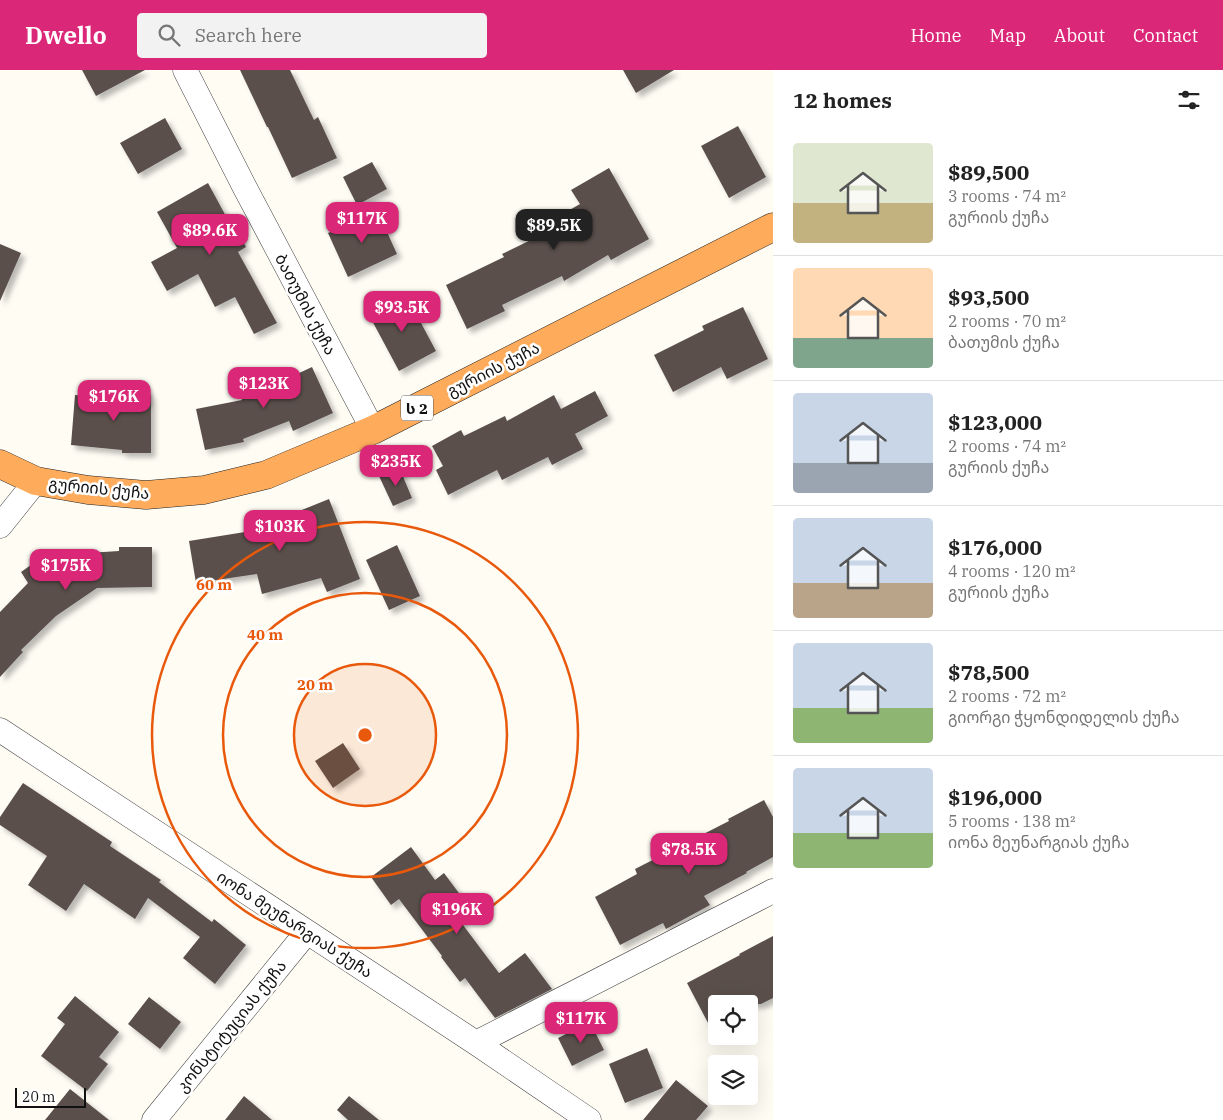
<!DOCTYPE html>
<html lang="en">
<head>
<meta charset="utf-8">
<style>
	body { margin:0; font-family:"IBM Plex Serif","Noto Sans Georgian",serif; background:#f2f2f2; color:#222; height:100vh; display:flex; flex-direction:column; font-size:19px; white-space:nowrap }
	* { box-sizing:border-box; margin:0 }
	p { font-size:16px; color:#767676 }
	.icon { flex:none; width:28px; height:28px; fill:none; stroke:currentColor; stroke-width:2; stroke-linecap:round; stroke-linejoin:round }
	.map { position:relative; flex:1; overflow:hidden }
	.details { display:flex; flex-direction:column; background:#fff; width:450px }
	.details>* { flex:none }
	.controls { position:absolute; left:708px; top:925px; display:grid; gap:10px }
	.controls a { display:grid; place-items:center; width:50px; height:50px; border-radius:5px; background:#fff; box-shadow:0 5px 20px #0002; font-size:25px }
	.scale { position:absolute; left:15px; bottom:12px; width:71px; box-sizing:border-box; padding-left:5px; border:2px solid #111; border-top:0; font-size:14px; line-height:18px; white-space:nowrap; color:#111; -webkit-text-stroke:4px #fff; paint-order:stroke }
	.price { position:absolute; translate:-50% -42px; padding:0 11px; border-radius:10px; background:#db2777; color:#fff; font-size:16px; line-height:32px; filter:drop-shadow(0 1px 2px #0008) }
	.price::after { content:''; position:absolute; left:50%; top:30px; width:15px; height:11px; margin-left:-8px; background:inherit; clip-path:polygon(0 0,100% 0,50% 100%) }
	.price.current { background:#222; color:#fff }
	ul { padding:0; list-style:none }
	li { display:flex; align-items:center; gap:15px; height:125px; padding:0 20px }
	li+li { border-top:1px solid #e0e0e0 }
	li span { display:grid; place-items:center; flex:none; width:140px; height:100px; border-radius:5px; color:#555 }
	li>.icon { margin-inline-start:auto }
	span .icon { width:60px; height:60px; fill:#fffc; stroke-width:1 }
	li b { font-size:21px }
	h2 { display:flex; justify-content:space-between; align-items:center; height:60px; padding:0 20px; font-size:21px }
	header { display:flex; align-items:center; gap:30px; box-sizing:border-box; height:70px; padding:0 25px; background:#db2777; color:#fff }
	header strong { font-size:24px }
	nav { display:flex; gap:28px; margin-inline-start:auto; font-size:18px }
	.search { width:350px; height:45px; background:#f2f2f2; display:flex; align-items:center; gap:12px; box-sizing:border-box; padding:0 18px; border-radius:5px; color:#767676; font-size:19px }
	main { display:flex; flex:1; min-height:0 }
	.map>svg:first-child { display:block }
	.building { fill:#5a504c; filter:url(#shadow) }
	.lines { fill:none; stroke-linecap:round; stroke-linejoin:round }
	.minor-casing { stroke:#444; stroke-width:25 }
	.trunk-casing { stroke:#222; stroke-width:29 }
	.minor { stroke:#fff; stroke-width:24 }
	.trunk { stroke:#feac5c; stroke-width:28 }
	.ring { fill:none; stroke:#e8590c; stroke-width:2.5 }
	.labels { text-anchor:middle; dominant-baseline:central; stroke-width:5; stroke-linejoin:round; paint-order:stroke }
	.shield { fill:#fff; stroke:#585858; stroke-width:1 }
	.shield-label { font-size:15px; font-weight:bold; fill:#111 }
	.street-label { font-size:16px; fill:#111; stroke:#fff }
	.centre { fill:#e8590c; stroke:#fff; stroke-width:2.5 }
	.ring-label { font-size:15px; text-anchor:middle; font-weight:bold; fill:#e8590c; stroke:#fff; stroke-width:5; stroke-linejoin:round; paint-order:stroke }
</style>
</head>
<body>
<header>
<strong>Dwello</strong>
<div class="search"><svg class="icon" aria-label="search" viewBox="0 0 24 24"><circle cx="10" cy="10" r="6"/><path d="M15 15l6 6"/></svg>Search here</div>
<nav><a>Home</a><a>Map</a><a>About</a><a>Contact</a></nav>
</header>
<main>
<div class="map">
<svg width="773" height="1050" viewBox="0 0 773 1050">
	<defs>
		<filter id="shadow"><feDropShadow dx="4.5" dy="4.5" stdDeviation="2.5" flood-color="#0004"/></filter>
	</defs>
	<rect width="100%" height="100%" fill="#fffcf4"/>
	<path class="building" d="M82,0H145L96,26Z
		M240,0H290L314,50L318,47L337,88L292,108L268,57H267Z
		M623,0H674L636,23Z
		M165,48L182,79L138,104L120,73Z
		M738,56L766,107L729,128L701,76Z
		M372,92L387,119L357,135L343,107Z
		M609,98L649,169L611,190L608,185L564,211L562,206L502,235L505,241L467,259L446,215L504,187L502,184L539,166L535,160L580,134L571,120Z
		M208,113L228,150L230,149L246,177L238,182L277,253L254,264L235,227L215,237L198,204L167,221L151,192L177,178L157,142Z
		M377,140L397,184L348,207L328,163Z
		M0,174L21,183L0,231Z
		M406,225L436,281L399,301L369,245Z
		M743,237L768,289L727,309L721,297L673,322L654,285L704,260L702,256Z
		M312,297L333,343L293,361L289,351L243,369L244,372L205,380L196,339L242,330L234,310L258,301L265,319Z
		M122,318H147L151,327V383H122V380L71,375L75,325L122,329Z
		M595,321L608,346L575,364L583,379L552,395L548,387L502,410L497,400L448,425L436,400L443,396L432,376L461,360L464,366L505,346L507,351L554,325L561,339Z
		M399,397L412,428L393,436L379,406Z
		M329,429L360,509L327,522L321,508L262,524L257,504L196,513L189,471L245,462L244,458L282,448Z
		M397,475L420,526L389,540L366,490Z
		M119,477H152V517L97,518L56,546L21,580L23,582L0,607V542L28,513L21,502L52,480L56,485L119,481Z
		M343,673L360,699L333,718L315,691Z
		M23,713L112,772L110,776L161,810L159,812L212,852L214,849L246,875L215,914L183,888L200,867L148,828L135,849L84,814L66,841L28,815L47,786L0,755V747Z
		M764,730L773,747V787L746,802L747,803L704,826L710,835L666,859L663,853L620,875L595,827L637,804L635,799L729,751L728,749Z
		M411,777L435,810L444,803L470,838L457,847L499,903L525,883L552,919L495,948L465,908L460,912L441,887L442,886L399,829L391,835L371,807Z
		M773,866V928L761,934H716V968L687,913L740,885L739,884Z
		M75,926L119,962L99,987L108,994L87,1021L41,986L65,954L57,948Z
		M149,927L181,952L160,979L128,954Z
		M590,952L604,980L572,996L558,968Z
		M647,978L663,1018L625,1033L609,994Z
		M676,1010L708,1036L696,1050H643Z
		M70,1019L109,1050H45Z
		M244,1026L272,1050H225Z
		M349,1026L379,1050H348L337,1040Z"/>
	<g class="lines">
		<g class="minor-casing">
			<path id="minor" d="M185,0L244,116L373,360
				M0,456L36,411
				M0,660L476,973L589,1050
				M476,973L773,821
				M154,1050L307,862"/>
		</g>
		<g class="trunk-casing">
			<path id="trunk" d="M0,394L36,411L88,420L146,425L204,420L266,405L373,360L773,157"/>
		</g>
		<use href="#minor" class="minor"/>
		<use href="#trunk" class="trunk"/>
	</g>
	<circle cx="365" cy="665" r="71" fill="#e8590c" fill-opacity=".12"/>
	<g class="ring">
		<circle cx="365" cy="665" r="71"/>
		<circle cx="365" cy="665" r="142"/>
		<circle cx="365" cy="665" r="213"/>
	</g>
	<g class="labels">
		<rect class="shield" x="401" y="325.5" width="32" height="25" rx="4"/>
		<g class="shield-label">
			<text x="417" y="338">ს 2</text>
		</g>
		<g class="street-label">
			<text transform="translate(306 234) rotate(62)">ბათუმის ქუჩა</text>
			<text transform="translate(493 299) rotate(-27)">გურიის ქუჩა</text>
			<text transform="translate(99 418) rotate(6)">გურიის ქუჩა</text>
			<text transform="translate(295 854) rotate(33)">იონა მეუნარგიას ქუჩა</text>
			<text transform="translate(231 956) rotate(-51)">კონსტიტუციას ქუჩა</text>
		</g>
	</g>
	<circle cx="365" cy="665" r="8" class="centre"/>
	<g class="ring-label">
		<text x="214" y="520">60 m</text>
		<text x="265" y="570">40 m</text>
		<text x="315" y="620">20 m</text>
	</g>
</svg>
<div class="controls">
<a><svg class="icon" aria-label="locate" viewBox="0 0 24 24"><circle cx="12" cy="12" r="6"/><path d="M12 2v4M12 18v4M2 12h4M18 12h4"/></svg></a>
<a><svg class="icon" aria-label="layers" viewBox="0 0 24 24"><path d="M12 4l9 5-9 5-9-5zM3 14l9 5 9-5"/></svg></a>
</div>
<div class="scale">20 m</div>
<b class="price" style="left:362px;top:174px">$117K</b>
<b class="price current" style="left:554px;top:181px">$89.5K</b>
<b class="price" style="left:210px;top:186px">$89.6K</b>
<b class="price" style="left:402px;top:263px">$93.5K</b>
<b class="price" style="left:264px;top:339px">$123K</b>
<b class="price" style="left:114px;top:352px">$176K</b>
<b class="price" style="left:396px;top:417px">$235K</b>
<b class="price" style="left:280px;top:482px">$103K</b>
<b class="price" style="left:66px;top:521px">$175K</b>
<b class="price" style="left:689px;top:805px">$78.5K</b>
<b class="price" style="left:457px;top:865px">$196K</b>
<b class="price" style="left:581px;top:974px">$117K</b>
</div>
<section class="details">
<h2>12 homes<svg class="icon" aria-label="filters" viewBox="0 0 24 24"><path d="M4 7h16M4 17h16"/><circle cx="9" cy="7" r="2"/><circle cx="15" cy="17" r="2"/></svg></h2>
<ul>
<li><span style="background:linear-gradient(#dfe7d0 60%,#c2b280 0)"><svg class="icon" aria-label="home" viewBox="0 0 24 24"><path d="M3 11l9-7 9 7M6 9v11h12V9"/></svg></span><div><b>$89,500</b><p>3 rooms · 74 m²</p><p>გურიის ქუჩა</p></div></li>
<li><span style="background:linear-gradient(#ffd9b3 70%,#7fa58c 0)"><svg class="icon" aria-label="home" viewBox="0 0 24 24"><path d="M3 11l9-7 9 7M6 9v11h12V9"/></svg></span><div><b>$93,500</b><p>2 rooms · 70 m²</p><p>ბათუმის ქუჩა</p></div></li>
<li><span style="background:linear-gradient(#c9d6e8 70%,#9aa5b1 0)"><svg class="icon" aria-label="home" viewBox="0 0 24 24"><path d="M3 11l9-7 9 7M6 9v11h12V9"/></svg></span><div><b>$123,000</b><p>2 rooms · 74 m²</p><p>გურიის ქუჩა</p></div></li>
<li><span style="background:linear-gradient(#c9d6e8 65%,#b9a48a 0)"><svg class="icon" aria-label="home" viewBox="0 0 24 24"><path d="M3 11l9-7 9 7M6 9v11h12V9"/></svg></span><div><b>$176,000</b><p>4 rooms · 120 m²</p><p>გურიის ქუჩა</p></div></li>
<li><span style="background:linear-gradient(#c9d6e8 65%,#8fb573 0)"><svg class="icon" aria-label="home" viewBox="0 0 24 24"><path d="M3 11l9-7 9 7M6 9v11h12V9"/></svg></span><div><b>$78,500</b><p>2 rooms · 72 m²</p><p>გიორგი ჭყონდიდელის ქუჩა</p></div></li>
<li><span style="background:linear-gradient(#c9d6e8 65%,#8fb573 0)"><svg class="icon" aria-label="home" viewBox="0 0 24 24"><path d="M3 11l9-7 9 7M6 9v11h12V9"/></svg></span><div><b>$196,000</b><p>5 rooms · 138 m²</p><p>იონა მეუნარგიას ქუჩა</p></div></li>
</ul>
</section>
</main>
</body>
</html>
